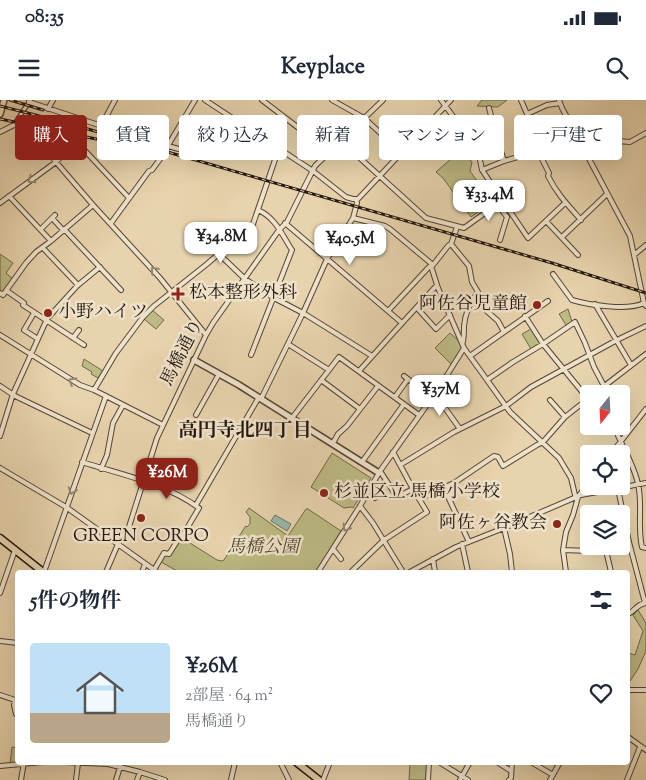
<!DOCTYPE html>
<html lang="ja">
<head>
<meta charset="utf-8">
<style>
	body { margin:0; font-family:"Sorts Mill Goudy","Noto Serif JP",serif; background:#f6f6f7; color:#1f2937; height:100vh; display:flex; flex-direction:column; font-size:19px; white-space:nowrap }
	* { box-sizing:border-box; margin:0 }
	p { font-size:16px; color:#747a83 }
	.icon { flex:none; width:28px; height:28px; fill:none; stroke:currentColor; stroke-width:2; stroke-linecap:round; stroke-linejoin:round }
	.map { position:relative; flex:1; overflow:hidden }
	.side { position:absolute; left:15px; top:470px; width:615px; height:195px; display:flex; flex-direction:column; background:#fff; border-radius:5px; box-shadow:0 5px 20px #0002 }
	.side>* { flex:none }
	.hud { position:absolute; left:15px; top:15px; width:616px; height:45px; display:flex; gap:10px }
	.needle { width:32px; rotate:198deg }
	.buttons { position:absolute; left:580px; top:285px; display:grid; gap:10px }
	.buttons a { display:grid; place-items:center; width:50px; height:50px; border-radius:5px; background:#fff; box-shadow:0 5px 20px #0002; font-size:25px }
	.price { position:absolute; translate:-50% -42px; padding:0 11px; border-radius:10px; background:#fff; color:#222; font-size:16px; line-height:32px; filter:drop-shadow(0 1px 2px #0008) }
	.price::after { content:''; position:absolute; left:50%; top:30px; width:15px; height:11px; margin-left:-8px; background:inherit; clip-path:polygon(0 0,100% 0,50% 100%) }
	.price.selected { background:#8f2418; color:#fff }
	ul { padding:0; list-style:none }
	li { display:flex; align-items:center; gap:15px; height:125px; padding:0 15px }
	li+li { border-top:1px solid #e0e1e3 }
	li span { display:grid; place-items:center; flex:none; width:140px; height:100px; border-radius:5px; color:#555 }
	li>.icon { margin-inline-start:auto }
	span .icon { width:60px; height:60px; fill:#fffc; stroke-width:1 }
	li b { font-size:21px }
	h2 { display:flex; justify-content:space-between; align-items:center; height:60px; padding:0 15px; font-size:21px }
	.tag { padding:0 18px; border-radius:5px; background:#fff; box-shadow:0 5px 20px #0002; font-size:18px; line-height:45px }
	.tag.selected { background:#8f2418; color:#fff }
	.status { display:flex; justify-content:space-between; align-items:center; height:35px; padding:0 25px; background:#fff; direction:ltr }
	.status svg { height:14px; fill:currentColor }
	header { display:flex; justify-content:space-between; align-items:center; height:65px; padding:0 15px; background:#fff; font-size:22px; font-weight:700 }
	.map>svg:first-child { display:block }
	.green { fill:#bdba84; stroke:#706848 }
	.water { fill:#97b8a8; stroke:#69786a }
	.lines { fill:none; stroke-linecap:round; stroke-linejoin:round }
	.pedestrian-casing { stroke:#544635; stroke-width:5.5 }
	.minor-casing { stroke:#544635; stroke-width:6 }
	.tertiary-casing { stroke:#544635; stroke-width:8 }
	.primary-casing { stroke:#23170d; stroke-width:9 }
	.pedestrian { stroke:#efe2ca; stroke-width:3 }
	.minor { stroke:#efe2ca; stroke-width:4 }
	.tertiary { stroke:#efe2ca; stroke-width:5 }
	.primary { stroke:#e7d3ad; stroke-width:6 }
	.rail-casing { stroke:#23170d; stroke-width:3 }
	.rail { stroke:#efe2ca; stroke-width:1; stroke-dasharray:4; stroke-linecap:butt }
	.oneway { stroke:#938775 }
	.poi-dot { fill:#8f2418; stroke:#efe2ca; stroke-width:2 }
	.labels { text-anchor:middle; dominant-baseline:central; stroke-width:5; stroke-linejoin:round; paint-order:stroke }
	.poi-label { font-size:18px; fill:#23170d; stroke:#efe2ca; text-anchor:start }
	.street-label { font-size:18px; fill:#23170d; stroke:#efe2ca }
	.park-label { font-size:18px; font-style:italic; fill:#514831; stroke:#efe2ca }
	.neighbourhood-label { font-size:19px; font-weight:bold; fill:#23170d; stroke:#efe2ca }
</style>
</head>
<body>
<div class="status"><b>08:35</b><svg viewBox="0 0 49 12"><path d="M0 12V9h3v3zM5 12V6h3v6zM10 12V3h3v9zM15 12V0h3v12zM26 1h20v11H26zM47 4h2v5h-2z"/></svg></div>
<header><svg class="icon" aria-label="menu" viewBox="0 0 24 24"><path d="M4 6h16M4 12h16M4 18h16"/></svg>Keyplace<svg class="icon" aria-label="search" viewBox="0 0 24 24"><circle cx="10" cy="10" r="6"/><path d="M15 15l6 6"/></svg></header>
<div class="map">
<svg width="646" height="680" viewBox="0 0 646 680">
	<rect width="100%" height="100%" fill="#e7d3ad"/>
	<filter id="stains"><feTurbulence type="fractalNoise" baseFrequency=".004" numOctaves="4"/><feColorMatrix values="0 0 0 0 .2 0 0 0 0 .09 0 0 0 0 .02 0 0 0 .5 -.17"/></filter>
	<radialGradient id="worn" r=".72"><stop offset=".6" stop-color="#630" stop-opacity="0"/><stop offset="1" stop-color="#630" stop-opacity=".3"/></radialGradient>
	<path class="green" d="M482,0H507L498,7L477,6Z
		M461,50L472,62L470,71L492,102L471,117L443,78L436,72Z
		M354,131L374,147L368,154L349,139Z
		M0,154L13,163L6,173L13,179L2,193L0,191Z
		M568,209L572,222L566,225L559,214Z
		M152,210L164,220L156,229L144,219Z
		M531,229L540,244L531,249L522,234Z
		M450,233L460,242L462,249L452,265L435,248Z
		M84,259L103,271L98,278L91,274L92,272L82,266Z
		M332,353L371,378L353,408L351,407L344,408L311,387Z
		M249,408L288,436L306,409H308L341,431L316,472H179L161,462L165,456L170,455L182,438L217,460L222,461L224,460L245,427L247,426V427L250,424V417L246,412Z
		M638,510L646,523V551L638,569L628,584V553L635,555L643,531L633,515Z
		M12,647L17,648L18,662L10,664Z
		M410,663H428L426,680H409Z"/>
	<path class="water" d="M275,415L291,424L287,431L271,421Z"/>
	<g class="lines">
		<g class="pedestrian-casing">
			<path id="pedestrian" d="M14,25L29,2"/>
		</g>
		<g class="minor-casing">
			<path id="minor" d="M30,0L29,2L132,36L204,56
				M205,0L313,71L346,97L353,99H358L451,0
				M262,0L330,52
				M332,0L364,18L401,52
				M441,0L478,50L482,70L528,138L565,103
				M521,0L527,14L529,26L538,51L549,73L548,76C557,94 568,105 581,120
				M559,0L562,8L630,136L644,203L646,206
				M489,8L496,35L504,61
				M48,9L53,0
				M527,14L547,5L560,3
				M101,26L115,0
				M0,32L14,25L30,28L56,62L93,105L160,178L206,235
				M577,36L617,41L630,42L646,33
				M76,41L129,98
				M341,41L426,118L464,128L503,100L514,94
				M482,70L504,61L538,51L551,46L574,31
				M9,96L51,141
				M0,103L56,62L80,37
				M497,104L507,117L500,140
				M52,118L63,130
				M353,118L357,103L356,99
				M546,121L578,155
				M111,123L149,71L152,70L160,59L195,0
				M285,123L402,223
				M41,129L55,115
				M64,129L121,190
				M562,137L607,94
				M451,144L469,166L472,182L478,192C471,201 465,214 464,226C464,231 464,236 463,242
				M43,148L77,184V186
				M219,154L245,179L274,198L303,213L324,226L372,256
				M634,155L646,145
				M431,166L438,188L464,248L510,312L559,358L571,378L575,395L578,397
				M553,174L572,200C589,205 628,211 644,203
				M7,191L24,203L23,205L84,245
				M0,193L3,195L26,163L36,152L51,141L93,105
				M473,199L498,221L504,232
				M595,204L631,265
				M417,208L436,229L450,215
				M388,211L429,167L433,165L448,146L451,144L457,127
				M34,213L24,230L38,239
				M525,216L543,244L588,299
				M0,235L80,285L94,290L163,325
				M73,238L79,230
				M288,244L329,270
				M251,255L292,150C282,135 276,118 258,110
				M470,256L548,201
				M359,271L394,232L437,185
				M404,276L432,297
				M321,280L360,309
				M487,280L513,262L543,244L575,222L585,243L594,267L604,286L606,294
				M0,286L15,296L92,333
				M94,290L116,253L143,217L154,206L207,164L253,124L279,48
				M435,294L460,329
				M594,294L646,254
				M395,297L408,279
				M261,299L303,213L327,159L353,118L385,126L390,129L433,165
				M550,300L565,317
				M196,315L219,274
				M292,318L339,257L419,315
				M614,326C621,345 634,364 638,384C643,405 637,426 642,447L646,448
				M0,336L13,294L47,219L77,186L100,167
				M333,343L338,334L347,326L378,286
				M611,354L646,309
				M82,362C122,375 165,383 199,408L183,435H181L169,454L164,453L154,470
				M362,362L404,304
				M400,365L454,332L506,306L531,287L617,240L646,226
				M0,368L66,407L157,472
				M101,369L107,355L113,323L123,305
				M380,371L397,397L413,389
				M370,388L375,398
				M444,388L469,442
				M618,389L629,442L645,503C636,505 635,511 628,514
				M419,399L454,383L494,356L498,357L503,366L537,345L543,342L565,317L589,298
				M196,405L259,297
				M360,406L373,423L403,472
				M504,428L510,454L512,472
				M462,444L468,472
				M605,446L611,472
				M333,449L341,459
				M563,450L590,451L606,449
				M433,459L435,472
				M44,472L106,296
				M106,472L118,444L128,430L157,338L206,235L213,223L279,130L287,122L315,66L383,0
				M142,472L145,464
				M318,472L360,406L380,371L439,288L464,248
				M351,472L384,440L427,412L413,389L393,352
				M410,472L456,447L504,428L581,395L646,383
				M566,472L563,450L566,432L573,415L578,397L589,382
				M0,493L15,450
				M0,541L18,543
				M628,590H646
				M0,595L18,601
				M15,601L14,605L16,614
				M628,637L646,650
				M64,662L108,664L140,672L165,680
				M280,662L289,680
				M439,662L468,680
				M497,662L511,671
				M531,662L553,675
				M0,666L43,662
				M21,680L24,662
				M76,680L78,663
				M116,680L120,667
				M137,680L140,672
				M231,680L235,662
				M323,680L330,662
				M428,680L429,662
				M460,680L470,662
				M509,680L511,678L512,662
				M550,680L560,662
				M627,680L640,647"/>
		</g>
		<g class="tertiary-casing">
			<path id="tertiary" d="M0,14L4,0
				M194,260L239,285L379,373"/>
		</g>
		<g class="primary-casing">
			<path id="primary" d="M0,438L43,472
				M296,662L319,680"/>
		</g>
		<use href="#pedestrian" class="pedestrian"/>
		<use href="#minor" class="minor"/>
		<use href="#tertiary" class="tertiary"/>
		<use href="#primary" class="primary"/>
		<g class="rail-casing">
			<path id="rail" d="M10,0L43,10
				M0,6L67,23L552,163L646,193
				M0,19L96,39"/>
		</g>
		<use href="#rail" class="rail"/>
	</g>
	<defs><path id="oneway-chevron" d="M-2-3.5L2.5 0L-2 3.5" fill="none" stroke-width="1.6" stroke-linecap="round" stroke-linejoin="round" transform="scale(1.25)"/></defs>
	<g class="oneway">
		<use href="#oneway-chevron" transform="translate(31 80) rotate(145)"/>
		<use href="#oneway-chevron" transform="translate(154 170) rotate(-131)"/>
		<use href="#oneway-chevron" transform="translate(72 281) rotate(-149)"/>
		<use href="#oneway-chevron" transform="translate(72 391) rotate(109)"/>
		<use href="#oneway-chevron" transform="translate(346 428) rotate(122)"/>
	</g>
	<g class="poi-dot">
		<path d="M175.5 186.5h5v5h5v5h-5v5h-5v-5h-5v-5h5z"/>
		<circle cx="537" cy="205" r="5"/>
		<circle cx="48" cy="213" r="5"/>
		<circle cx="324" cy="393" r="5"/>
		<circle cx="141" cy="418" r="5"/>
		<circle cx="557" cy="424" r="5"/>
	</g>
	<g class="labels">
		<g class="poi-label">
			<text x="189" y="194">松本整形外科</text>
			<text x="527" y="205" text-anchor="end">阿佐谷児童館</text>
			<text x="58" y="213">小野ハイツ</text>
			<text x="334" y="393">杉並区立 馬橋小学校</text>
			<text x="547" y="424" text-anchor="end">阿佐ヶ谷教会</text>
			<text x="141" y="437" text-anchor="middle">GREEN CORPO</text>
		</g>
		<g class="street-label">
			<text transform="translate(183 253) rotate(-63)">馬橋通り</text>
		</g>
		<g class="park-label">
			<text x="263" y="448">馬橋公園</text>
		</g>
		<g class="neighbourhood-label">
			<text x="245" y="331">高円寺北四丁目</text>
		</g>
	</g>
	<rect width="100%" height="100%" filter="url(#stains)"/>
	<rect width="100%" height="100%" fill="url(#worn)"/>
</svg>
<div class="buttons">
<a><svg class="needle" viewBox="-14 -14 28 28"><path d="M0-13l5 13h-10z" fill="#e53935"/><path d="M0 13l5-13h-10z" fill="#747a83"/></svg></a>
<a><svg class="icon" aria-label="locate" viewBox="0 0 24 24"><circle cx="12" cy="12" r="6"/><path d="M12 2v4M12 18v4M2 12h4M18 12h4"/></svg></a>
<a><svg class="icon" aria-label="layers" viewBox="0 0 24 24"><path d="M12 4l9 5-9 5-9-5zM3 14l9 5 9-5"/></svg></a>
</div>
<b class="price" style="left:489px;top:122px">¥33.4M</b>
<b class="price" style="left:221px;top:164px">¥34.8M</b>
<b class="price" style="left:350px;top:166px">¥40.5M</b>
<b class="price" style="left:440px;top:317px">¥37M</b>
<b class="price selected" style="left:167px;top:400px">¥26M</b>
<div class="hud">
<a class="tag selected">購入</a>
<a class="tag">賃貸</a>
<a class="tag">絞り込み</a>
<a class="tag">新着</a>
<a class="tag">マンション</a>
<a class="tag">一戸建て</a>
</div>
<section class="side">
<h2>5件の物件<svg class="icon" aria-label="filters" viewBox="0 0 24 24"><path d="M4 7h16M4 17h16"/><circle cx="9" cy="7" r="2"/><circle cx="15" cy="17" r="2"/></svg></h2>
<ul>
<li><span style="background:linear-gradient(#bfe0f5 70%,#b9a48a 0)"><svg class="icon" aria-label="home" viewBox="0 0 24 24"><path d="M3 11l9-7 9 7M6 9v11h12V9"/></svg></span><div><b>¥26M</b><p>2部屋 · 64 m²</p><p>馬橋通り</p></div><svg class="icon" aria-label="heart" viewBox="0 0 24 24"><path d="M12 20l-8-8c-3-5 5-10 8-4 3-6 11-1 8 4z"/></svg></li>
</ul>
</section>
</div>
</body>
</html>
